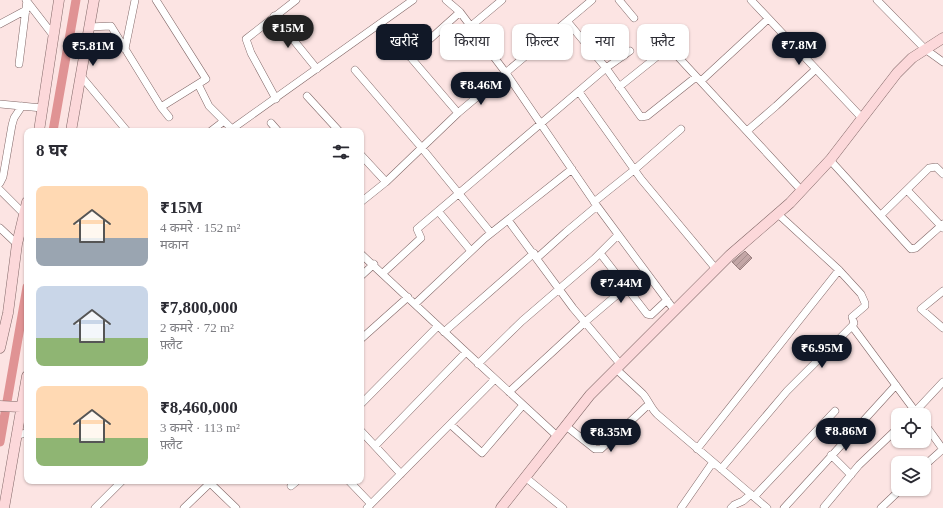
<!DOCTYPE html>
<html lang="hi">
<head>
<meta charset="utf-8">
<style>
	body { margin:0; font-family:"Times New Roman","Noto Sans Devanagari",serif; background:#f2f2f3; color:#2b2b33; height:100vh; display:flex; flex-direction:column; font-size:15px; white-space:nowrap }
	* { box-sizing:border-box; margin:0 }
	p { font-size:13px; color:#7c7c81 }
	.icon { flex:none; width:22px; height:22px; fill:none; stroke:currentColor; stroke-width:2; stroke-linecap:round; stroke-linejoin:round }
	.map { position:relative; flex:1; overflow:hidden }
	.sheet { position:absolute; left:24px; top:128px; width:340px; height:356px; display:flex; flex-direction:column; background:#fff; border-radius:8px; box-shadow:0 1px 3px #0004 }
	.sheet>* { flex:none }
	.hud { position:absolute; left:376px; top:24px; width:380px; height:36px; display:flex; gap:8px }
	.fabs { position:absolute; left:891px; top:408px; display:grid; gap:8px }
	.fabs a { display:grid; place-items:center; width:40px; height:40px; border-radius:8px; background:#fff; box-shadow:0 1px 3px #0004; font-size:20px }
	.price { position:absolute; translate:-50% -34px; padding:0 9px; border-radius:14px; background:#111827; color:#fff; font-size:13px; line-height:26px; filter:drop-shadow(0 1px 2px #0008) }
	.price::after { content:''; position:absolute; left:50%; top:24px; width:12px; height:9px; margin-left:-6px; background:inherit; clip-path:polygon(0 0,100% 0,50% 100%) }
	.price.on { background:#222; color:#fff }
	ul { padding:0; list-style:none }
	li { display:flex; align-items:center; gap:12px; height:100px; padding:0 12px }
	li span { display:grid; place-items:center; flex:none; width:112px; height:80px; border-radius:8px; color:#555 }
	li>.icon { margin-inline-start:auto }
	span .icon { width:48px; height:48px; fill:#fffc; stroke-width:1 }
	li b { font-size:17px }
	h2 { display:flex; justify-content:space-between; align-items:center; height:48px; padding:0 12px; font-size:17px }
	.chip { padding:0 14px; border-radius:8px; background:#fff; box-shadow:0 1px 3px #0004; font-size:14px; line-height:36px }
	.chip.on { background:#111827; color:#fff }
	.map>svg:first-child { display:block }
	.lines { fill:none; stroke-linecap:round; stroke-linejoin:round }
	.canal { stroke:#e09394; stroke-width:9 }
	.building { fill:url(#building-hatch); stroke:#9c8181 }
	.street-casing { stroke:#816767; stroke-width:8 }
	.secondary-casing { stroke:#816767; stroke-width:11 }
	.street { stroke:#fff; stroke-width:7 }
	.secondary { stroke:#fcd8da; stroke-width:10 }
</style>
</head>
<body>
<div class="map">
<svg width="943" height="508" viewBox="0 0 943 508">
	<defs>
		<pattern id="building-hatch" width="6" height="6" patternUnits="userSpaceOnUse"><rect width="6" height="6" fill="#c3a6a6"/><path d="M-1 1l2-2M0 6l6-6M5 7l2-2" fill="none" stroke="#a78e8e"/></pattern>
	</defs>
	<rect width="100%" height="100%" fill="#fce4e3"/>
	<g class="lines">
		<path class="canal" d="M53,131L76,0
			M0,442L27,287"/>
	</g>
	<path class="building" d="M745,251L752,258L740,270L732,262Z"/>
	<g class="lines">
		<g class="street-casing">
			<path id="street" d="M26,0L53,35
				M156,0L206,79L161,107
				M446,0L460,12L506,73L597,206L675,311
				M619,0L634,18
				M751,0L862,118
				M877,0L925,49L943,62
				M274,16L317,69
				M567,21L606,68L641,117L647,116L696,77
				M0,24L26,10
				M471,26L502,0
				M89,27L111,26L161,107L169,117
				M394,38L458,113
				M125,49L135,0
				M410,57L460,12
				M19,64L27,0
				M355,70L421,147L491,233
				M81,76L127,131
				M701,81L768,19
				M198,84L209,106L234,131
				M619,87L669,47L801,190
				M579,92L641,179L716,269
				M307,96L339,131
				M276,99L251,53L246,39L296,0
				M0,104L42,108
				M271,123L278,131
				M232,129L413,0
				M211,131L224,121
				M747,131L776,106L816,69
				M361,155L386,182
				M830,160L911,249L916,248L943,224
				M0,183L3,177L12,125L14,118L22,106
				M0,190L24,214
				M907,190L943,228
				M361,202L386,182L458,113L592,0
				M594,202L634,170L681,129
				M438,211L471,251
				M778,214L839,270L861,294L865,303V306L852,317L854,323L852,326
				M881,215L929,168L936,167L943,174
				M508,220L573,308L621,365
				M0,228L17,244
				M600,253L647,314L651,315L667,300
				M361,254L466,352L557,436
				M537,258L566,232L597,206
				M383,273L421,238L417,229L606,68L630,51
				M361,276L374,264
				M943,291L921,309L943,328
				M415,304L485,238L572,169
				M444,332L534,253
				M361,339L408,297
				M478,364L522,321L594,259L618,235
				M616,369L643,394C649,401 651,409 658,415L767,508
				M509,392L585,322L645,271
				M361,404L438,326
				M912,415L943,382
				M924,423L942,448
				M451,425L482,453L523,405
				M566,426L595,449H601L649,404
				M361,431L401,474
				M17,435L27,433
				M375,446L466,352
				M697,449L839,270
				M831,455L851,475
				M924,466L943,449
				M721,469L787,391L852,326L918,415
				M525,477L563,508
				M208,481L236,508
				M349,481L371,504
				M291,486L297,481
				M754,497L835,411
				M824,507L859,465L898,428
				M95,508L122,481
				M184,508L210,483
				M367,508L495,379
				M681,508L713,462
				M731,508L734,505L743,501L751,494
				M784,508L896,385
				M881,508L901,489"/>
		</g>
		<g class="secondary-casing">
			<path id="secondary" d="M39,131L59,0
				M71,131L94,0
				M0,348L8,313L17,244L27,202
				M0,406L21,407
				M4,508L27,376
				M501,508L590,395L730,255L790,203L830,160L897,73L912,58L943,38"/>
		</g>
		<use href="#street" class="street"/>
		<use href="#secondary" class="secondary"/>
	</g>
</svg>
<div class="fabs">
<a><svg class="icon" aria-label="locate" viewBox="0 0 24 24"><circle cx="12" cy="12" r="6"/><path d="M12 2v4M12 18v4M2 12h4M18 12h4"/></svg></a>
<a><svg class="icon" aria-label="layers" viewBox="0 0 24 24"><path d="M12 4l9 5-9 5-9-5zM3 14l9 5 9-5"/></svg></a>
</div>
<b class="price on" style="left:288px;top:49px">₹15M</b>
<b class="price" style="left:799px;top:66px">₹7.8M</b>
<b class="price" style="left:93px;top:67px">₹5.81M</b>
<b class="price" style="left:481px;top:106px">₹8.46M</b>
<b class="price" style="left:621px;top:304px">₹7.44M</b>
<b class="price" style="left:822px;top:369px">₹6.95M</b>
<b class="price" style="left:846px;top:452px">₹8.86M</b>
<b class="price" style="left:611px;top:453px">₹8.35M</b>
<div class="hud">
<a class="chip on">खरीदें</a>
<a class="chip">किराया</a>
<a class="chip">फ़िल्टर</a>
<a class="chip">नया</a>
<a class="chip">फ़्लैट</a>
</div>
<section class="sheet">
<h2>8 घर<svg class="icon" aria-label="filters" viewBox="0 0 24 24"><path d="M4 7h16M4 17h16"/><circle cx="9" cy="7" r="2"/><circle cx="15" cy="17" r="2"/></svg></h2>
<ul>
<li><span style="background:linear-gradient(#ffd9b3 65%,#9aa5b1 0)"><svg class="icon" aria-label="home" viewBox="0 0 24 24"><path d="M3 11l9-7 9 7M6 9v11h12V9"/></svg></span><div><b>₹15M</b><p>4 कमरे · 152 m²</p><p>मकान</p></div></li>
<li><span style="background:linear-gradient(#c9d6e8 65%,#8fb573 0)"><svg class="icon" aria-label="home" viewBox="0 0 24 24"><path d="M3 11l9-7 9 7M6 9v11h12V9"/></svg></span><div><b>₹7,800,000</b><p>2 कमरे · 72 m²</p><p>फ़्लैट</p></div></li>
<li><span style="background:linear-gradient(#ffd9b3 65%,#8fb573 0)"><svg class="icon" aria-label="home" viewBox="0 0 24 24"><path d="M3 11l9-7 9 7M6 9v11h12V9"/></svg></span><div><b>₹8,460,000</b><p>3 कमरे · 113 m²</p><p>फ़्लैट</p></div></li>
</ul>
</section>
</div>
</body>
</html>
